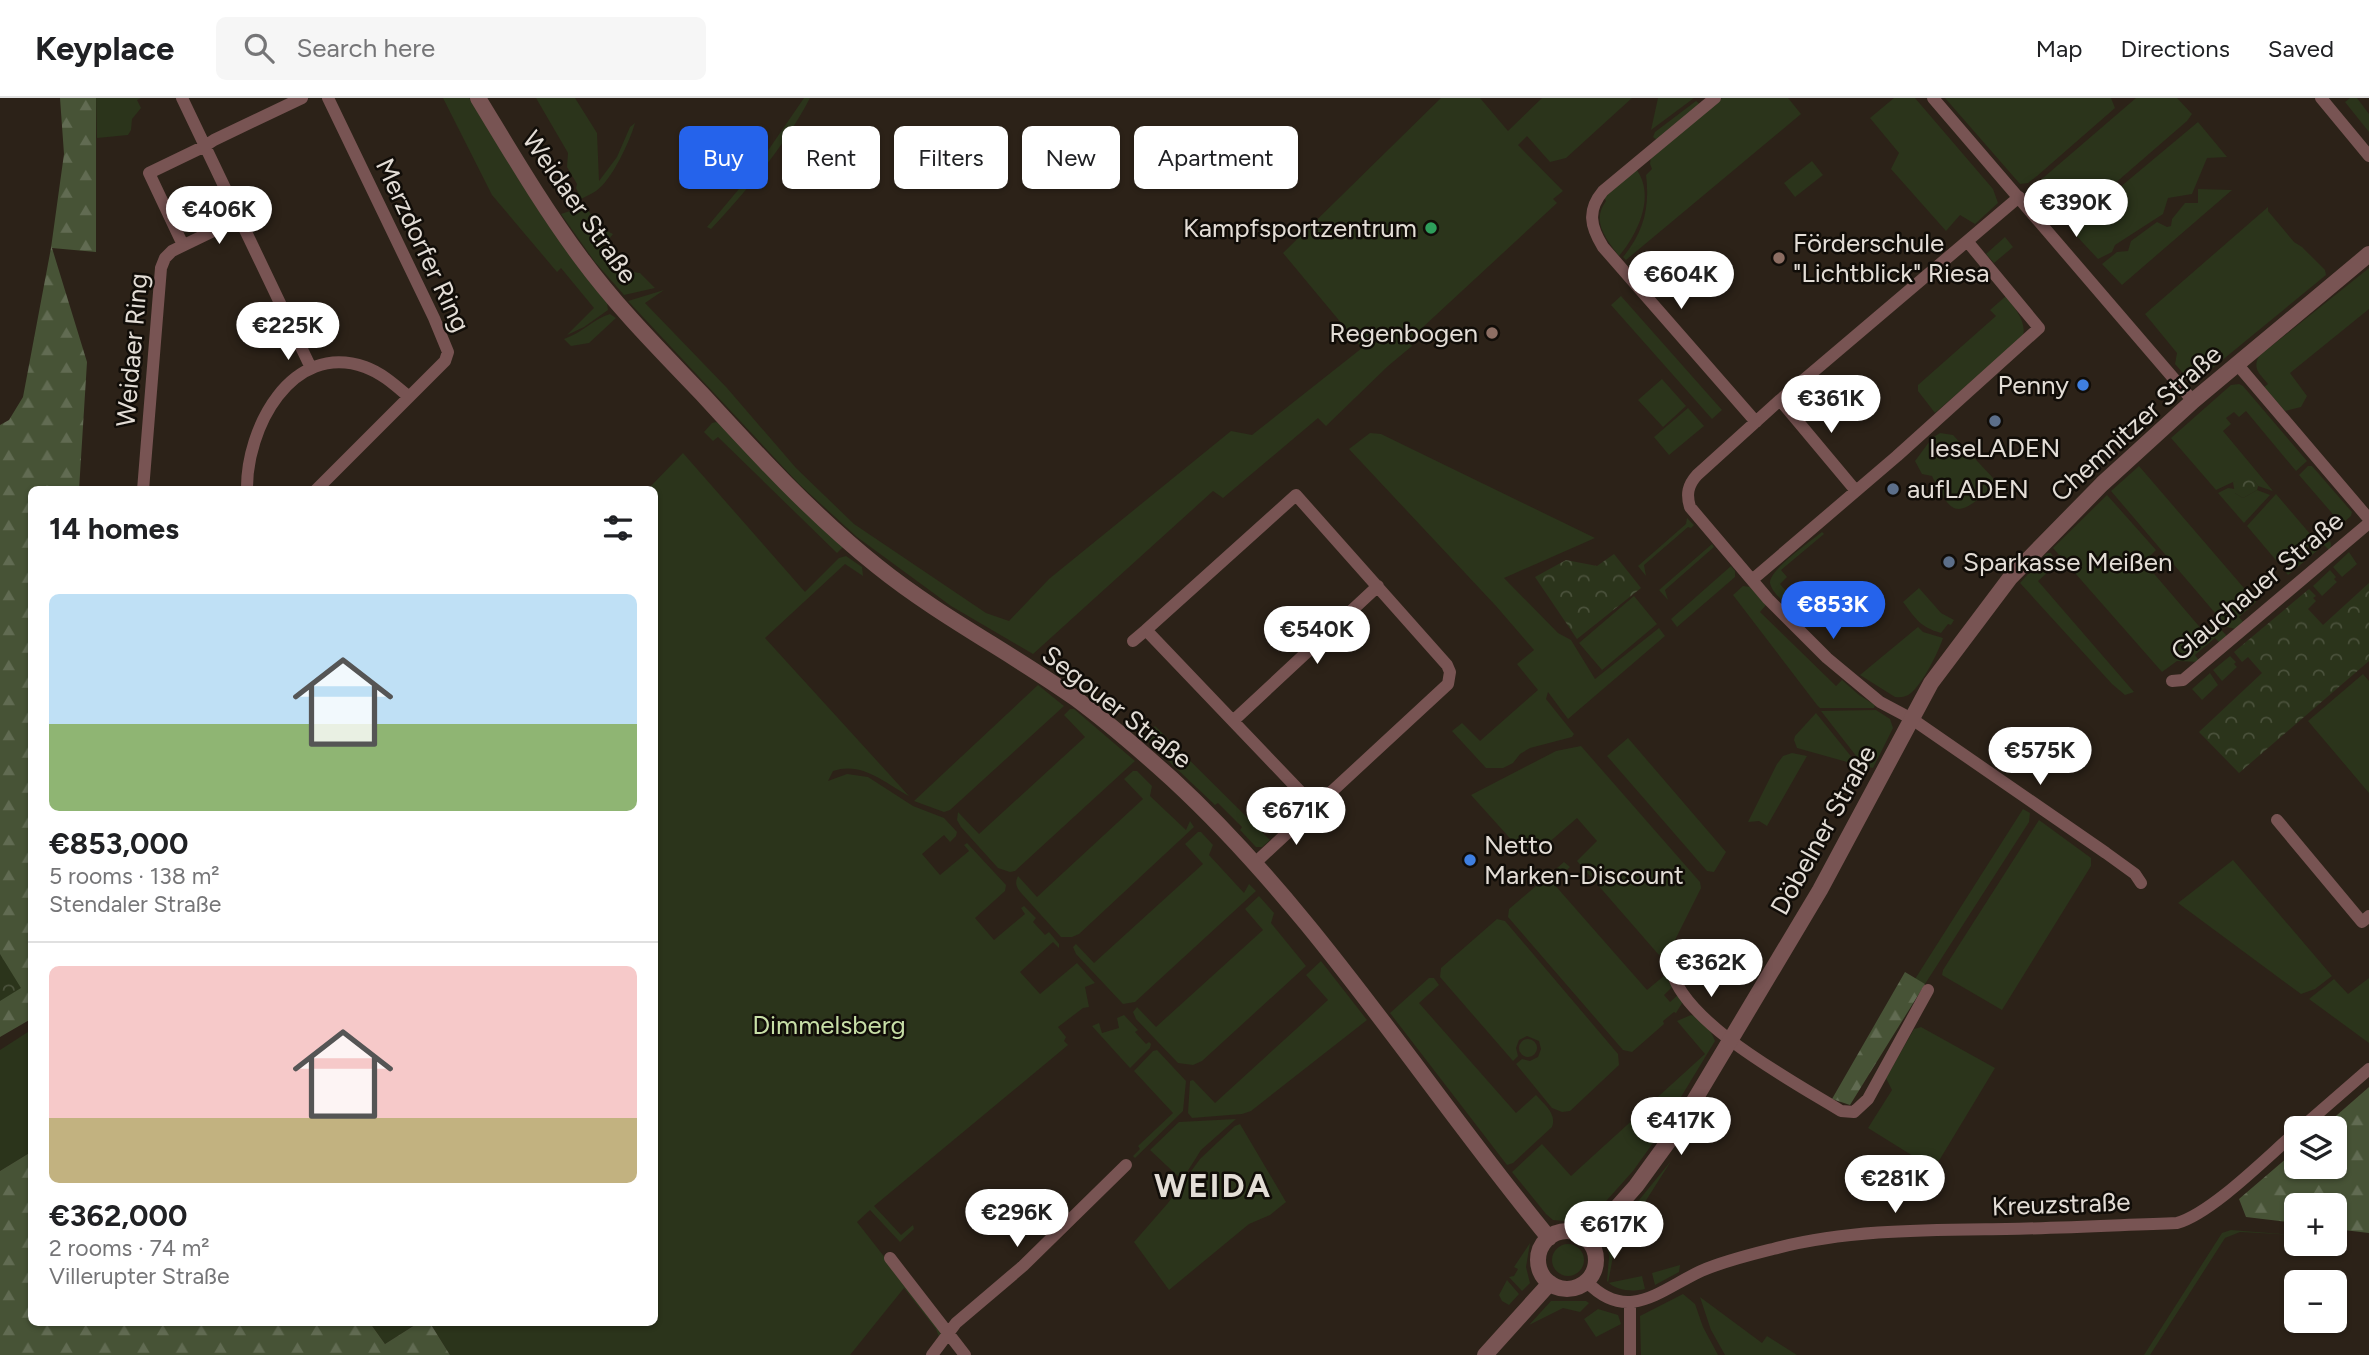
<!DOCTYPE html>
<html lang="en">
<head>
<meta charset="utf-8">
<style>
	body { margin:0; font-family:Figtree,sans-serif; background:#f6f6f6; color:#202124; height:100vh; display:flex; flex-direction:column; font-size:26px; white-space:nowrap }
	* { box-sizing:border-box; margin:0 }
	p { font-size:23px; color:#757577 }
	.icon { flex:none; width:38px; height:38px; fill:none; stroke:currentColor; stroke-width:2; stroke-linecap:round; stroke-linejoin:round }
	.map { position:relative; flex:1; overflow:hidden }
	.sheet { position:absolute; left:28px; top:388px; width:630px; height:840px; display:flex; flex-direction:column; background:#fff; border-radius:10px; box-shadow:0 2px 5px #0004 }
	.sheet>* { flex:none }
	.guide { position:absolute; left:679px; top:28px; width:665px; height:63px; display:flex; gap:14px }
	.tools { position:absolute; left:2284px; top:1018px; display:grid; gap:14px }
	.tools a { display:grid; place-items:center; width:63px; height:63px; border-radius:10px; background:#fff; box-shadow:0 2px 5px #0004; font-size:35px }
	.price { position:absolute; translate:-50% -60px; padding:0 16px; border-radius:24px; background:#fff; color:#222; font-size:23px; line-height:46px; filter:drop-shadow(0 2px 4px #0008) }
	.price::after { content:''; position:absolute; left:50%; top:42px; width:21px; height:16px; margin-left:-10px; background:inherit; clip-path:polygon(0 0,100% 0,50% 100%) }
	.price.on { background:#2563eb; color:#fff }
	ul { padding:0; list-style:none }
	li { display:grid; align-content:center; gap:14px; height:371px; padding:0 21px }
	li+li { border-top:2px solid #e0e0e0 }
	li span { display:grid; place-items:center; height:217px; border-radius:10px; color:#555 }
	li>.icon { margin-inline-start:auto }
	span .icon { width:126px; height:126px; fill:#fffc; stroke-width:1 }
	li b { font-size:30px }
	h2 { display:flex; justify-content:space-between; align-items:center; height:84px; padding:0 21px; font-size:30px }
	.pill { padding:0 24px; border-radius:10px; background:#fff; box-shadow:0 2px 5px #0004; font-size:24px; line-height:63px }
	.pill.on { background:#2563eb; color:#fff }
	header { display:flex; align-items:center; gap:42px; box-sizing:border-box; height:98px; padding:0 35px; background:#fff; border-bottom:2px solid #e0e0e0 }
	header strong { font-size:33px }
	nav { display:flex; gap:38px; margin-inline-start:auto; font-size:24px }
	.search { width:490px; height:63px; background:#f6f6f6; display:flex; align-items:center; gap:18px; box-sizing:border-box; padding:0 24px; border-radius:10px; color:#757577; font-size:26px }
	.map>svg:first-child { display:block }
	.green { fill:#2b341b }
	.forest { fill:url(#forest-firs) }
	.park { fill:url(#park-crowns) }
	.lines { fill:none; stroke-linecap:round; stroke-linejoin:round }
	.minor { stroke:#785453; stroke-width:12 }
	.tertiary { stroke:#785453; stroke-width:16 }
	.leisure-dot { fill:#2e9e5b; stroke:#110d08; stroke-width:2.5 }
	.education-dot { fill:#8d6e63; stroke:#110d08; stroke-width:2.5 }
	.shop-dot { fill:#3f7fe0; stroke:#110d08; stroke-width:2.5 }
	.service-dot { fill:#5c6f8a; stroke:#110d08; stroke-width:2.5 }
	.labels { text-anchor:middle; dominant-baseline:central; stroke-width:5; stroke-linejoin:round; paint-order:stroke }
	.street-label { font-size:26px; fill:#e3ddd6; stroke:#110d08 }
	.poi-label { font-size:26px; fill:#e3ddd6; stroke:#110d08; text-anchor:start }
	.park-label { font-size:26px; fill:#c7dea6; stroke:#110d08 }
	.district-label { font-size:33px; font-weight:bold; letter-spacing:2px; fill:#e3ddd6; stroke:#110d08 }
</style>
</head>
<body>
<header>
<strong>Keyplace</strong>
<div class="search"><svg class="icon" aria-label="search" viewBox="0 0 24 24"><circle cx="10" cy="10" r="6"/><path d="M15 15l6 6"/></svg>Search here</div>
<nav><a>Map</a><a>Directions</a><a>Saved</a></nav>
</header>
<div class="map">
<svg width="2369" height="1257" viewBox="0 0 2369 1257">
	<defs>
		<pattern id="forest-firs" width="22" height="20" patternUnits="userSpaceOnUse" patternTransform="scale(1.75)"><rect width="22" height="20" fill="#475336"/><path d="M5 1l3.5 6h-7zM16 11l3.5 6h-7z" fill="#616b52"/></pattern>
		<pattern id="park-crowns" width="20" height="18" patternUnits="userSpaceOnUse" patternTransform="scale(1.75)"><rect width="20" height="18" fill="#2b341b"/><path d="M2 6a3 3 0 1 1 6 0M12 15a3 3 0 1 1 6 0" fill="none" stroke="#4a513b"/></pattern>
	</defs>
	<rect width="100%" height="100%" fill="#2c2218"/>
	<path class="green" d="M96,0H141L137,2L141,10L132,21L131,32L128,37L97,40Z
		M443,0H469L544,121L607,205L608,212L584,229L567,237L594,210L561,170L557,174L492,97Z
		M536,0H575L597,35L599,83L617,59L630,29L635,25C630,43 612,82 596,93C592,96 586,98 581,101L576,90L577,86L567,69L568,55Z
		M804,0H810C785,48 748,91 711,131L707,129L754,73Z
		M1441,0H1480L1508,33L1542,0H1632L1566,60L1550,64L1527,38L1518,47L1563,93L1553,101L1557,105L1409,242L1412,248L1388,268L1326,328L1318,320L1223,400L1213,393L1033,556L951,508L857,439L799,386L628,203L664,192L645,205L727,290L796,370L854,426L986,515L1009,523L1049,481L1231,333L1252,337L1362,250L1283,155Z
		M1658,0H1694L1651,32Z
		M1722,0H1788L1801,16L1626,162L1623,159C1644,134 1650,109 1646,77L1652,71L1650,66L1651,58Z
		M1894,0H1915L1993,91L1998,105L1975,126L1960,117L1946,133L1891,71L1899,55L1870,20Z
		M1945,0H2111L2115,10L2037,78L2028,85L2020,86Z
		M2136,0H2177L2192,16L2187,23L2068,126C2050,123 2042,111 2030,98L2036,86Z
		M2350,0H2357L2369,16V34L2345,4Z
		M1696,3L1701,7L1657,42L1653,39L1655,34Z
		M2198,24L2227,59L2207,60L2192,96L2168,100L2163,116L2115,147L2112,154L2098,161L2070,131Z
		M1812,63L1823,77L1795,99L1784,85Z
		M1636,71C1656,97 1638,136 1619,158C1606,141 1591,123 1606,103L1604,99Z
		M2198,91L2232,92L2122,187L2102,166L2117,154L2128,153L2131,143L2157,124L2167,129L2171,128L2172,121L2185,105H2198Z
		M585,108L601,130L613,136L600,153L618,172L640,175L655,190L624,197L595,164L561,116Z
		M2268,109V113L2294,144L2302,149L2325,172L2326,177L2198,282L2190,283L2175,266L2177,255L2145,216Z
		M2005,139L2013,149L1994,165L1986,156Z
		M2369,170V211L2290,275L2307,298L2301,309L2285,313L2264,289L2268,286C2260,276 2252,271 2259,258Z
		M1621,198L1722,312L1712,321L1611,207Z
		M2006,198C2014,210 2027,223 2023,238L1935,315L1918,293V287L1996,218L1990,212Z
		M610,216L616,220L589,245L571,248L564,241C582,235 595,220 610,216Z
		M1662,281L1686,308L1663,329L1638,302Z
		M2239,286L2243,288L2307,363L2296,373L2246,313L2239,319L2234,314L2226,320L2231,326L2223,333L2273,393L2258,388L2254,382L2233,384L2216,392L2171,340L2231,287Z
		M1688,310L1704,328L1669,357L1654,339Z
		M716,324L719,325L844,448L837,455L718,339L713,343L704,334L712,325Z
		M1370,335L1381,336L1595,440L1504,480L1558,535L1571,542L1595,581L1659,530L1665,538L1568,621L1548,594L1546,601L1574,636L1572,639L1530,650L1520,656L1513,665L1503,670H1486L1452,633L1462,625L1480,643L1538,592L1517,566L1534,552L1496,508L1349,351Z
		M1940,335L1953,337L1993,380V389C1958,419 1953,421 1932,378L1922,376L1915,363L1932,340Z
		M683,355L805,494L839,460L846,458L862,469L863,478L845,466L765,540L909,698C885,685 862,663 833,673L828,683L847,676L868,679L913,708L944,720L957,734L956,738L950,744L944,737L922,756L940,777L969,753L964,747L967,745L1006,787L1005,793L975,820L994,842L1025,816L1021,810L1024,808L1036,820L1033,824L1045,837L1049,834L1059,846V850L1053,844L1020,874L1040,896L1077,865L1095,885L1085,889L1089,909L1083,910L1058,929L1066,939L1064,943L1068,947L874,1108L901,1137L913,1127L914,1131L900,1144L870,1112L857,1124L937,1226L941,1236L939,1239L936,1231L904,1190L850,1257H450L430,1225H654V392H647Z
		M2139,368L2256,504L2239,519L2245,526L2236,531L2227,529L2111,393Z
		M2308,368H2312L2352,414L2351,418L2335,432L2331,427L2337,421L2299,377Z
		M2228,390L2235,391V395L2243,400L2257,392L2270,397L2244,425L2218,395Z
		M2276,396L2317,444L2325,437L2327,440L2319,446L2299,451L2280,467L2247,428Z
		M2107,397L2156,452L2144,464L2204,534L2215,525L2226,537V542L2221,546L2215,540L2195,557L2200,564L2177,563L2162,574L2053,450Z
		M1687,420L1694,427L1691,430L1688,429L1644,467L1646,478L1638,468L1686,426Z
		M1822,434L1824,436L1781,472L1787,479L1780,486L1797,506L1792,511C1785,505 1772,495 1770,485C1769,472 1811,443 1822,434Z
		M2330,443L2331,446L2330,453L2324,447L2288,477L2283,471C2296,455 2313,453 2330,443Z
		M1712,446L1714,449L1665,492L1668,502L1659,492Z
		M2349,454L2357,466L2342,479L2333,469Z
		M2047,455H2051L2057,466L2038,483L2134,594L2125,597L2112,586L2020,485Z
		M1731,468L1735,473V479L1677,529L1671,521Z
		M2330,472L2336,479L2334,481L2337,484L2322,498L2313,488Z
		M1743,488L1750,489L1766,507L1760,514L1836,588L1842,582L1859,597L1875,607L1874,610H1820L1817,607L1733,497Z
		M1919,490L1941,515L1954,522L1951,527L1948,526L1941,535C1920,529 1916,521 1903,504Z
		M1634,498L1657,526L1602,572L1579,545Z
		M1918,529L1923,534L1943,540C1938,555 1923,585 1911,595C1906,599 1901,600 1895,599L1860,577Z
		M2230,558L2236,564L2234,566L2237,569L2222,583L2213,572Z
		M2210,575L2218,587L2202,602L2192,591Z
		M2363,576L2369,583V695L2308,623Z
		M1038,587L1064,608L950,712L944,714L914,703Z
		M1070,611H1074L1135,663L1015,773L1010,774L998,770L961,729L957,722L958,714L979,736L1085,639L1064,617Z
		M1876,612L1890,621L1893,630L1873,670L1864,668L1821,613Z
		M1816,615L1858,667L1797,650L1794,642L1795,638Z
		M1155,628L1270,742L1262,749H1256L1240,732L1242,729L1218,705L1215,707L1143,639Z
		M1628,640L1726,754L1714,774L1707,773L1607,658Z
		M1581,648L1700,784L1701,790L1666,860L1658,856L1577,763L1597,743L1577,720L1539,753H1531L1521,742L1516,747L1471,697L1556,653Z
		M1792,655L1807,658L1767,728L1759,723L1748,724L1777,666L1783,658Z
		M1133,673H1137L1152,688L1150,698L1186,732L1190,723L1194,729L1079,836L1072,839H1061L1022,796C1017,790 1014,786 1018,778L1037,799L1143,701L1124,681Z
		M2023,711L2030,715L2029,724L1925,886L1915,881Z
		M2039,722L2091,760V768L2002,912L1942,877L1943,872Z
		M1198,734H1201L1213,747L1209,757L1244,795L1249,786L1256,793L1135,904L1123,906L1076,856L1073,849L1076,846L1094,865L1203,766L1185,746Z
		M2233,762L2332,878L2315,891L2301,896L2178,805Z
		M1564,764L1570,769L1553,785L1647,892L1665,877L1673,888L1664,897L1670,904L1679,896L1684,902L1676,915L1674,914L1663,923L1664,926L1632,954L1623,952L1508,819L1509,811Z
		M1259,798L1274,815L1271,825L1306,868L1202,963L1193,967L1178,965L1136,921L1133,914L1137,909L1156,929L1263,832L1245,811Z
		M1497,821L1505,823L1618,956L1619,967L1570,1013L1562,1014L1552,1010L1516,966L1522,961L1530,963L1538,959L1541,951L1539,943L1527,938L1519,942L1516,950L1518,958L1513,963L1440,879L1441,870Z
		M1321,863L1367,922L1251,1013L1242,1016L1192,1020L1188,1015L1190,983L1193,982L1215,1005L1328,902L1306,877Z
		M1429,880H1434L1439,887L1419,905L1516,1015L1536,997C1545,1007 1557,1016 1552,1029L1513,1065L1507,1067L1390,915Z
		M2369,880V945L2309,901L2334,881L2348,896Z
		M1124,917L1138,932L1135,934L1146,946L1149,944L1151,946L1150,950L1130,970L1092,928L1099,925L1102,935L1119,930L1117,920Z
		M1691,917C1702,919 1711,932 1715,943L1653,1045L1633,1073L1590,1121L1584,1125L1553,1122L1546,1116L1512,1074L1542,1046L1571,1078L1705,956L1677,923Z
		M1921,929L1995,970L1934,1071L1868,1030L1892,992L1886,980L1914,931Z
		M31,932V1054L0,1073V952Z
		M1157,952L1186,983L1183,1013L1135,1060L1133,1058L1140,1051L1138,1048L1173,1015L1134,973L1153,953Z
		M1236,1021L1201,1052L1182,1082L1150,1052L1179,1024Z
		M1240,1026L1286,1104L1270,1117L1249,1126L1169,1192L1134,1144L1168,1105L1200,1061L1235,1028Z
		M1671,1063L1614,1153L1608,1185L1642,1178L1645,1191C1632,1194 1616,1193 1607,1183L1609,1159L1607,1141Z
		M2231,1132L2296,1137L2240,1134L2225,1140L2150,1257H2144L2222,1135Z
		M1530,1145L1526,1169L1530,1185L1522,1193L1509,1179L1514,1178L1518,1171L1514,1169Z
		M1552 1162a16 16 0 1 1 32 0a16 16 0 1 1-32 0Z
		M1680,1167L1679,1174L1655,1187L1652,1175Z
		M1507,1182L1519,1196L1509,1207L1502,1203L1499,1197Z
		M1683,1196L1695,1206L1703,1229L1718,1257H1641L1640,1218Z
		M1700,1199L1762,1245L1767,1238L1797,1257H1725L1711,1232Z
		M1551,1203H1586L1589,1205L1580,1214L1563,1210L1529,1227Z
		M1598,1211L1618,1217L1621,1226L1596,1239L1584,1221Z
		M370,1225H418L385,1246Z"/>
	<path class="forest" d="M60,0H96V154L52,150L87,264L79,392H32L31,921L0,939V327L9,322L23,299L51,150L64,56Z
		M1905,874L1925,886L1850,1007L1832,1001Z
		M2369,989V1135L2335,1131L2334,1108H2296V1125L2246,1119L2239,1101L2296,1052V1069H2334V1031H2321Z
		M31,1054L32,1225H370L385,1246L418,1225H430L450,1257H0V1073Z"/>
	<path class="park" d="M2243,380L2254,382L2258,388L2257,392L2243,400L2235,395L2233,384Z
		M1614,456L1641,490L1577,541L1535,479L1566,462L1597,468Z
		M2369,485V563L2239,675L2199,634L2262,575L2248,559L2242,564L2234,554L2309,491L2316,498L2313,500L2316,503L2308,511L2323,527Z
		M0,856L21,890L0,903Z
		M1519 950a9 9 0 1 1 18 0a9 9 0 1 1-18 0Z"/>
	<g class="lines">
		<path class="minor" d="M182,0L311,270
			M1715,0L1603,93C1587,112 1590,128 1603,149L1756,324
			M1933,0L2193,303
			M2321,0L2369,58
			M2019,99L1780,302L1697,377C1688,387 1686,396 1690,409L1768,501L1827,560L1880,604L1912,621L2106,755L2135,776L2141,785
			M183,147L149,75L205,48L214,42L302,0
			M2237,266L2369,421
			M1780,302L1856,393
			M143,392L161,170L165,160L172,153L240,120
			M247,392C246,331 291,243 365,269C382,275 396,288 409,299
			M316,392L445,263L448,254L434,220L328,0
			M1296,397L1447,567L1450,574L1448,586L1315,709L1146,532Z
			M1752,482L1897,358L2039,230L1967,143
			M1133,543L1146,532
			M2172,583L2183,582L2369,425
			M1233,623L1378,488
			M2277,722L2362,824L2369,818
			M1255,765L1315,709
			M1671,869C1680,924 1796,985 1841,1013L1854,1014L1868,1001L1928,892
			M2300,1031L2369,971
			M890,1160L965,1257
			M1587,1184C1628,1226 1660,1192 1701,1173C1724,1163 1749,1157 1773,1151C1848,1131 1929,1132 2006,1131C2063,1130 2120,1127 2177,1125C2212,1115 2267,1059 2296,1034
			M1630,1204V1257
			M932,1257L956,1225L1023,1168L1126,1067"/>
		<path class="tertiary" d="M478,0C511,54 543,109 581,160C617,209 660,252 702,296C757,356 813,417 877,468C939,518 1010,554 1075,600C1109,625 1141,653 1172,681C1318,816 1423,987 1549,1140
			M1538 1162a29 29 0 1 1 58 0a29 29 0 1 1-58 0Z
			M1588,1142L1636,1088L1676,1033L1820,792L1931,585L2010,480L2102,386L2193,303L2369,156
			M1485,1257L1550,1185"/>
	</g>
	<circle class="leisure-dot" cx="1431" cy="130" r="7"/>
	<g class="education-dot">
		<circle cx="1779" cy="160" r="7"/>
		<circle cx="1492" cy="235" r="7"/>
	</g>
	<g class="shop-dot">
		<circle cx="2083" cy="287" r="7"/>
		<circle cx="1470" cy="762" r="7"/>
	</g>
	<g class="service-dot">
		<circle cx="1995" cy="323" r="7"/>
		<circle cx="1893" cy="391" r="7"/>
		<circle cx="1949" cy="464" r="7"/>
	</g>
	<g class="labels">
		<g class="street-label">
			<text transform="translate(580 109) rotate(55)">Weidaer Straße</text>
			<text transform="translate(423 147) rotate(65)">Merzdorfer Ring</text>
			<text transform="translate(132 252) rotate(-85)">Weidaer Ring</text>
			<text transform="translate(2136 325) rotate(-42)">Chemnitzer Straße</text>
			<text transform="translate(2257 488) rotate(-40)">Glauchauer Straße</text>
			<text transform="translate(1117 609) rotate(38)">Segouer Straße</text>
			<text transform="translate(1823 732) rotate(-61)">Döbelner Straße</text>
			<text transform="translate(2061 1106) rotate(-2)">Kreuzstraße</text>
		</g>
		<g class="poi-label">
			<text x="1417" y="130" text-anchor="end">Kampfsportzentrum</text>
			<text x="1793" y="145">Förderschule<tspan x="1793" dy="30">"Lichtblick" Riesa</tspan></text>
			<text x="1478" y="235" text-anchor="end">Regenbogen</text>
			<text x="2069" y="287" text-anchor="end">Penny</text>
			<text x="1995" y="350" text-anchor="middle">leseLADEN</text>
			<text x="1907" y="391">aufLADEN</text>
			<text x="1963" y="464">Sparkasse Meißen</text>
			<text x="1484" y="747">Netto<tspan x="1484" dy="30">Marken-Discount</tspan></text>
		</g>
		<g class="park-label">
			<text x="829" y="927">Dimmelsberg</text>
		</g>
		<g class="district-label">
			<text x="1213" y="1087">WEIDA</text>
		</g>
	</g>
</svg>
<div class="tools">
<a><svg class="icon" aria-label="layers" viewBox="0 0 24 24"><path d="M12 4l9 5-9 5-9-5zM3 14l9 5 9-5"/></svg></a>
<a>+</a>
<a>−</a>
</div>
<b class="price" style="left:2076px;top:141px">€390K</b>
<b class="price" style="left:219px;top:148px">€406K</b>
<b class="price" style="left:1681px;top:213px">€604K</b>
<b class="price" style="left:288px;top:264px">€225K</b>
<b class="price" style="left:1831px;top:337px">€361K</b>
<b class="price on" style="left:1833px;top:543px">€853K</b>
<b class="price" style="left:1317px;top:568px">€540K</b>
<b class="price" style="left:2040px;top:689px">€575K</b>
<b class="price" style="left:1296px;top:749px">€671K</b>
<b class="price" style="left:1711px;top:901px">€362K</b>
<b class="price" style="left:1681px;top:1059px">€417K</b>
<b class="price" style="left:1895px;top:1117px">€281K</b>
<b class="price" style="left:1017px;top:1151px">€296K</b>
<b class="price" style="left:1614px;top:1163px">€617K</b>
<div class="guide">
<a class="pill on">Buy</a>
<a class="pill">Rent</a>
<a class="pill">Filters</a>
<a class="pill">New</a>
<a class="pill">Apartment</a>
</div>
<section class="sheet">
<h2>14 homes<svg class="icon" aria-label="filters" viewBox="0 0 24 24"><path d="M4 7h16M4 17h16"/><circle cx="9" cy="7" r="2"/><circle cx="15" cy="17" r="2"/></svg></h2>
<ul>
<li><span style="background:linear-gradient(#bfe0f5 60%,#8fb573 0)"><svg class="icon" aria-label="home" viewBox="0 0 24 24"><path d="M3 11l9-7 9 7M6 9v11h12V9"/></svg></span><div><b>€853,000</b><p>5 rooms · 138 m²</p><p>Stendaler Straße</p></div></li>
<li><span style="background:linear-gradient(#f6c9c9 70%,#c2b280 0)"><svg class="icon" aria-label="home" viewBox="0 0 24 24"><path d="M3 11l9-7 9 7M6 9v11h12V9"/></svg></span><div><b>€362,000</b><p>2 rooms · 74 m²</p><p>Villerupter Straße</p></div></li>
</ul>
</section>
</div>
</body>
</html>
